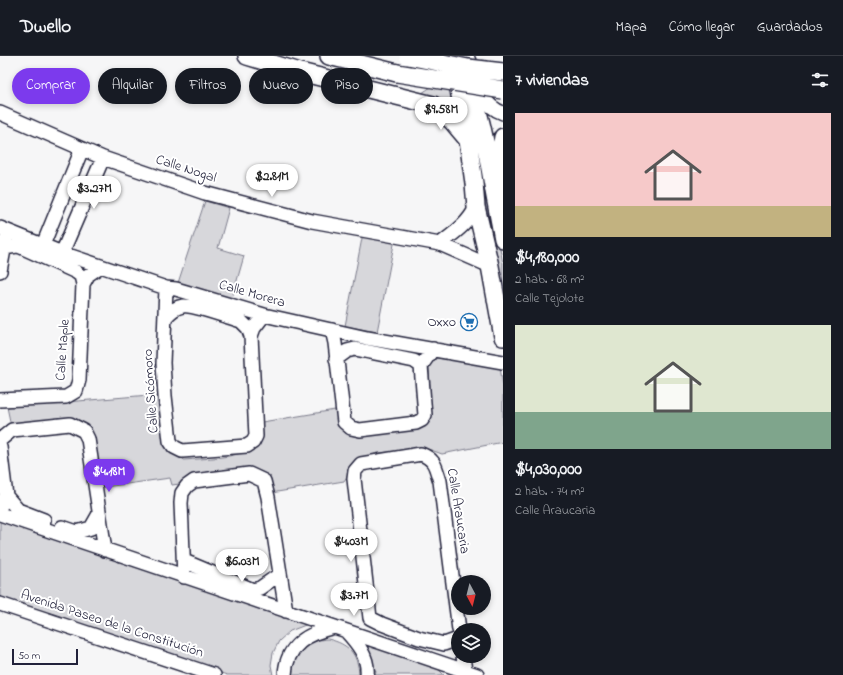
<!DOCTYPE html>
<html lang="es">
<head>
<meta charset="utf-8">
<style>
	body { margin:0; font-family:"Indie Flower",sans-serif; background:#20242c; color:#f1f3f6; height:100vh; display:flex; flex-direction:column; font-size:15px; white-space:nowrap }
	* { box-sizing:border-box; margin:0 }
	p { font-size:13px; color:#9ea1a6 }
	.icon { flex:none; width:22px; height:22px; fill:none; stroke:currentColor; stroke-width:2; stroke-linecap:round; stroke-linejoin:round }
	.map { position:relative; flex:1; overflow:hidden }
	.details { display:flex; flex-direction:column; background:#171b24; width:340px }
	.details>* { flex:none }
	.hud { position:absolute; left:12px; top:12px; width:380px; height:36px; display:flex; gap:8px }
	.needle { width:26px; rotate:173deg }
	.controls { position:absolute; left:451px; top:519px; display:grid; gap:8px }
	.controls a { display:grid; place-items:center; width:40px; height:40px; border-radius:50%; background:#171b24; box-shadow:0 2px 6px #0003; font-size:20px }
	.scale { position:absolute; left:12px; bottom:10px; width:66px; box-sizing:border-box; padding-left:4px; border:2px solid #22223b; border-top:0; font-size:11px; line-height:14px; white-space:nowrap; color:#22223b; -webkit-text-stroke:3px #fff; paint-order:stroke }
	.price { position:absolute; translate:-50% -34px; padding:0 9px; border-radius:14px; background:#fff; color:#222; font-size:13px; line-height:26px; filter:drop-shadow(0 1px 2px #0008) }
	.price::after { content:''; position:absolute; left:50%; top:24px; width:12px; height:9px; margin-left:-6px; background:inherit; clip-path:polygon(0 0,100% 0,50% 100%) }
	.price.selected { background:#7c3aed; color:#fff }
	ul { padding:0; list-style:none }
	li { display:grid; align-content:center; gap:8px; height:212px; padding:0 12px }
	li span { display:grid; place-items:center; height:124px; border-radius:0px; color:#555 }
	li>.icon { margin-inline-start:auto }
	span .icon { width:72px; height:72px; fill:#fffc; stroke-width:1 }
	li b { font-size:17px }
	h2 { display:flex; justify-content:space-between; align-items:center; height:48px; padding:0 12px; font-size:17px }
	.pill { padding:0 14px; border-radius:18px; background:#171b24; box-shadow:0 2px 6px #0003; font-size:14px; line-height:36px }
	.pill.selected { background:#7c3aed; color:#fff }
	header { display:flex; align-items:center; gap:24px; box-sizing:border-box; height:56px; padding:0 20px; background:#171b24; border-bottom:1px solid #363941 }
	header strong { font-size:19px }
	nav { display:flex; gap:22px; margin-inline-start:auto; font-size:14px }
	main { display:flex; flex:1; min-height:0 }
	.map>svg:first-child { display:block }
	.green { fill:#d7d7db; stroke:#7c7c8b }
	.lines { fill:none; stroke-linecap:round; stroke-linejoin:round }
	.minor-casing { stroke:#22223b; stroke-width:16 }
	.major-casing { stroke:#22223b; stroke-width:20 }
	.minor { stroke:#fff; stroke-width:13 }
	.major { stroke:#fff; stroke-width:17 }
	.major-bridge-casing { stroke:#22223b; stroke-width:20; stroke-linecap:butt }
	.major-bridge { stroke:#fff; stroke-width:17 }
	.labels { text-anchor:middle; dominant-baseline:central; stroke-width:4; stroke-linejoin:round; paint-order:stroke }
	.street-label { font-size:14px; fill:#22223b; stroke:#fff }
	.poi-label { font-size:14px; fill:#22223b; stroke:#fff; text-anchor:end }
</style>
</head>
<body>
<header>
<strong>Dwello</strong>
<nav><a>Mapa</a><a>Cómo llegar</a><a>Guardados</a></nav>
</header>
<main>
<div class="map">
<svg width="503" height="619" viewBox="0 0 503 619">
	<rect width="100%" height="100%" fill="#f6f6f7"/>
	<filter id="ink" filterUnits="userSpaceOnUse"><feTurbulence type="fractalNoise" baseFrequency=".025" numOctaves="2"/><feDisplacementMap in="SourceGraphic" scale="8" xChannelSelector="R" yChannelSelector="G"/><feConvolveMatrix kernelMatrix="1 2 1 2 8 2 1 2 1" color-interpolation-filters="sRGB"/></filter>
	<g filter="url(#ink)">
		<path class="green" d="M434,4L446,8L455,57C446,47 435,41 422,37L431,31Z
			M486,124L503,207V245L481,125Z
			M205,145L229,152L218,192L244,200L230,249L176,233Z
			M363,177L395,183L377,276L345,270Z
			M437,302L500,311L503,331V386L442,398L431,394L420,393L378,397L358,403L344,425L271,437L251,418L172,429L170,422L98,432L86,371L11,370L7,351L161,338L174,395L184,404C207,402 233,403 253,392L262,366L341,353L345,377L358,379L425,367L431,354L429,309Z
			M0,464L308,568L290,575L279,585L273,597L271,609L273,619H227L0,541Z
			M328,583C348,588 358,597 359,619H292C290,596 308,584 328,583Z
			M365,586L437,612L444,619H375L376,616Z"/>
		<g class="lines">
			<g class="minor-casing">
				<path id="minor" d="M467,0C475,20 479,49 503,57
					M0,57L103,102L205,137L312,165L440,188L490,210
					M0,172L62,197L166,232L176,233L264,259L367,282L503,306
					M440,188C454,177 468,168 476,151
					M43,189L82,93
					M4,192L17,190L21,191L76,216L81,220L83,228
					M62,197L103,102
					M0,215L6,183
					M166,232L163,307L165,340L170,385L174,391L182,395L247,390L253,386L256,380L251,280L254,272L264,259
					M165,262C170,256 175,251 183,250C191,248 231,262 241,265L248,272L251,280
					M332,274L335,287L344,366L351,372L360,374L416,367L422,364L425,359L421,310L433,293
					M336,303L347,295L355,293L414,305L421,310
					M0,344L66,341L76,335L79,324L83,228L88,219L101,210
					M0,384L12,374L70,368L84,375L88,383L105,494
					M0,391L6,440L2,448
					M6,440L18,454L44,464
					M0,458L477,619
					M62,471L77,476L91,472L99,458
					M184,505L253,534L260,532L280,518
					M184,521L181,447L182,437L187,430L194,425L249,418L264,425L268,441L286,555
					M0,548L214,619
					M346,575C357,587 369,601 367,619
					M458,583L444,588L419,582L382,568L370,562L354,423L355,415L361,408L421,398C436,404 435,411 440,425L459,574
					M463,600L465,615
					M285,619C286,589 308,577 335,571"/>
			</g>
			<g class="major-casing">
				<path id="major" d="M247,0L300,16L433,49L452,65L468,84
					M329,0L397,17
					M453,0L468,84L474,127L476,151L490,210L503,281
					M464,16C482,55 488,103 496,146
					M503,81L497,117L496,146L503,183"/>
			</g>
			<use href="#minor" class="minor"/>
			<use href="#major" class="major"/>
			<g class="major-bridge-casing">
				<path id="major-bridge" d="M408,0L468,12L503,16
					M397,17L503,34"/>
			</g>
			<use href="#major-bridge" class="major-bridge"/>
		</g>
	</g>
	<defs>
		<g id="supermarket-ring" transform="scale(0.9)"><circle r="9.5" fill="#fff" stroke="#1f6fb2" stroke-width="1.5"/><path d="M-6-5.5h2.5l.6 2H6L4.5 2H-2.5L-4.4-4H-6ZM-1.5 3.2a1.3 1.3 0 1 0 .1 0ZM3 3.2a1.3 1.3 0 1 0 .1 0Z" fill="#1f6fb2"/></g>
	</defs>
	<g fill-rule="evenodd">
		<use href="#supermarket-ring" x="469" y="266"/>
	</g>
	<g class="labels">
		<g class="street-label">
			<text transform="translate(186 113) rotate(18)">Calle Nogal</text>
			<text transform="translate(252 238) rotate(16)">Calle Morera</text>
			<text transform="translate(63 294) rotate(-86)">Calle Maple</text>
			<text transform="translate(151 335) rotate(-94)">Calle Sicómoro</text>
			<text transform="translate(458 455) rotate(81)">Calle Araucaria</text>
			<text transform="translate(112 568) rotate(18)">Avenida Paseo de la Constitución</text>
		</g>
		<g class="poi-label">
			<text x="456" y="266">Oxxo</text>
		</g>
	</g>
</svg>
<div class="controls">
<a><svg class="needle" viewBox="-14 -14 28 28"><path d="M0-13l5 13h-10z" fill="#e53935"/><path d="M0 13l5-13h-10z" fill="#9ea1a6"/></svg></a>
<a><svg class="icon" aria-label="layers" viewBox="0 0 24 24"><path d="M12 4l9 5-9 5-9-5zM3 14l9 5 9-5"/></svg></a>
</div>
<div class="scale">50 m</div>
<b class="price" style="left:441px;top:75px">$9.58M</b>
<b class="price" style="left:272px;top:142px">$2.81M</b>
<b class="price" style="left:94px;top:154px">$3.27M</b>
<b class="price selected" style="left:109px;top:437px">$4.18M</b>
<b class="price" style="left:351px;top:507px">$4.03M</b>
<b class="price" style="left:242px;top:527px">$6.03M</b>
<b class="price" style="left:354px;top:561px">$3.7M</b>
<div class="hud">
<a class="pill selected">Comprar</a>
<a class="pill">Alquilar</a>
<a class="pill">Filtros</a>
<a class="pill">Nuevo</a>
<a class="pill">Piso</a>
</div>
</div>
<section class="details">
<h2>7 viviendas<svg class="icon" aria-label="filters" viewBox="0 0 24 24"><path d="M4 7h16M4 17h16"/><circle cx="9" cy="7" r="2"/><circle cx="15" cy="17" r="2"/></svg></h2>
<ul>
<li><span style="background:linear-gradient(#f6c9c9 75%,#c2b280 0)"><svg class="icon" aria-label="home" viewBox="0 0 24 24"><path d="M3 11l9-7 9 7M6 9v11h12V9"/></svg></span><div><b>$4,180,000</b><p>2 hab. · 68 m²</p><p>Calle Tejolote</p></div></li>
<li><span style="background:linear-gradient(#dfe7d0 70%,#7fa58c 0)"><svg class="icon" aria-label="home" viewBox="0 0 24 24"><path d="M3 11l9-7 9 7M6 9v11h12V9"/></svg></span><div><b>$4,030,000</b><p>2 hab. · 74 m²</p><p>Calle Araucaria</p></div></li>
</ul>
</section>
</main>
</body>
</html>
